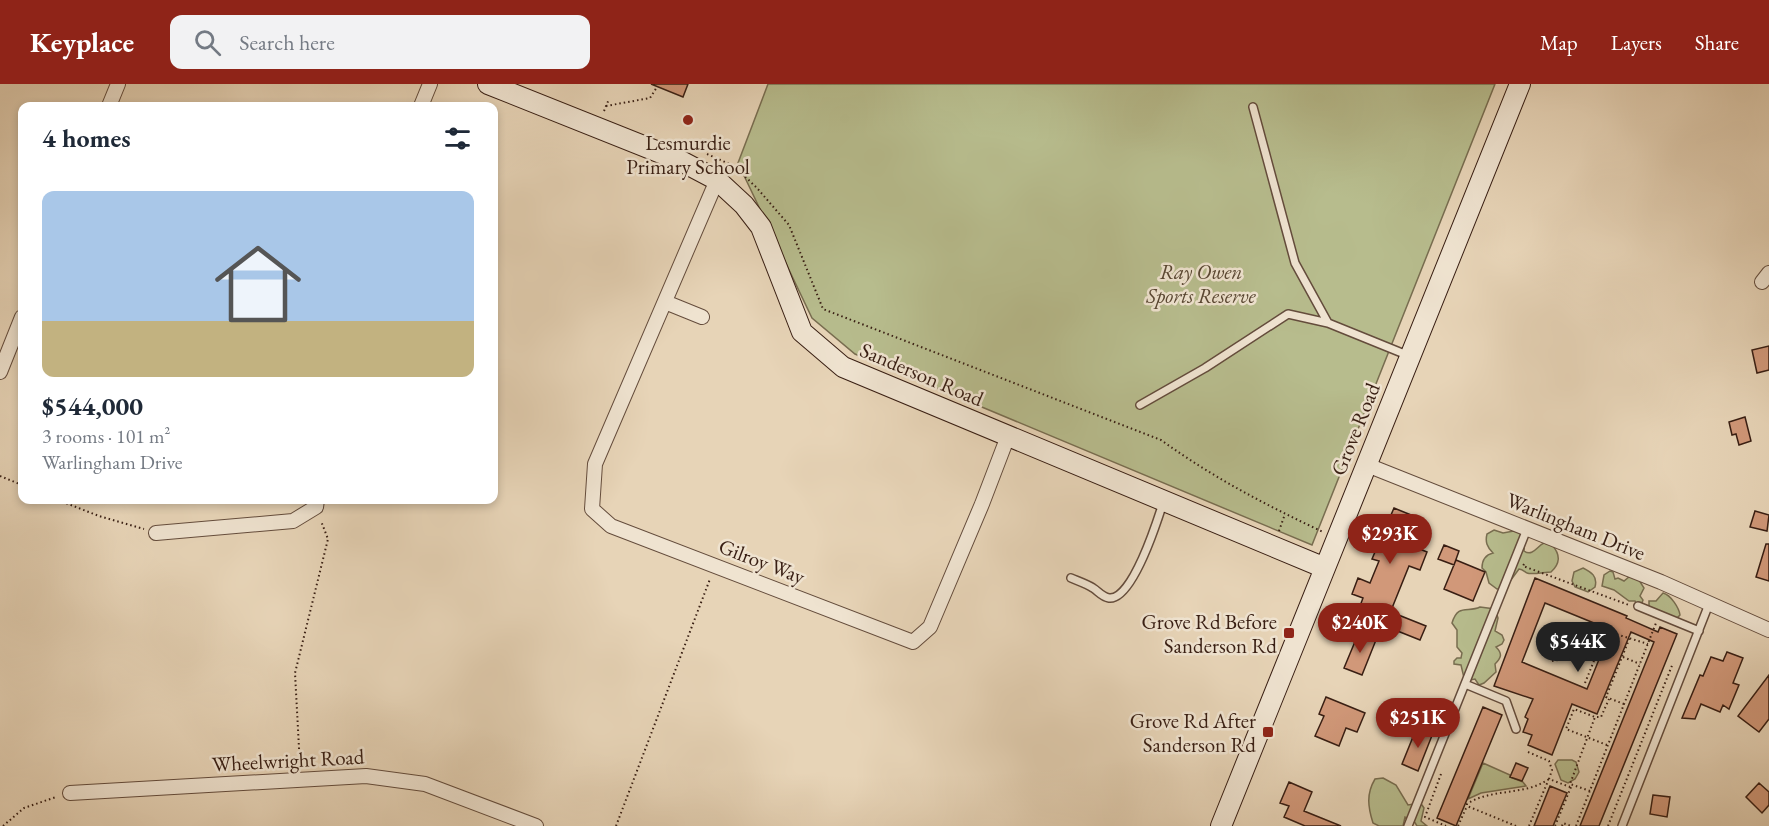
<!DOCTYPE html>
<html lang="en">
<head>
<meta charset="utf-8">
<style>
	body { margin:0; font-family:"EB Garamond",serif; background:#f2f2f3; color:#1f2937; height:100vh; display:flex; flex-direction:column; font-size:22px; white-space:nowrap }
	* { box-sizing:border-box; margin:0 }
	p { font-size:20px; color:#747a83 }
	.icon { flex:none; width:33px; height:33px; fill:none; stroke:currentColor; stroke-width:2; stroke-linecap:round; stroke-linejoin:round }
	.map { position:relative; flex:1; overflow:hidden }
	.details { position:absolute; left:18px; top:18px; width:480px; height:402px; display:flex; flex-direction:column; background:#fff; border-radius:12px; box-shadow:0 3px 9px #0003 }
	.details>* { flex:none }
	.price { position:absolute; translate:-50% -51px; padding:0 14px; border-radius:21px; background:#8f2418; color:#fff; font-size:20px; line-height:39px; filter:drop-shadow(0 2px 3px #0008) }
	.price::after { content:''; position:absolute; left:50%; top:36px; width:18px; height:14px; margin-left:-9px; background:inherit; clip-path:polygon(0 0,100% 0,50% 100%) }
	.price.current { background:#222; color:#fff }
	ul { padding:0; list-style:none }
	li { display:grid; align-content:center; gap:12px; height:318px; padding:0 24px }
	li+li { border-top:2px solid #e0e1e3 }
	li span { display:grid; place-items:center; height:186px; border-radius:12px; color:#555 }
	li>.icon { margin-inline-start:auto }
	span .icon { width:108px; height:108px; fill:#fffc; stroke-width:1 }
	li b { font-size:26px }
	h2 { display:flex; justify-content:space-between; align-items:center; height:72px; padding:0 24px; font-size:26px }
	header { display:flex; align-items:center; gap:36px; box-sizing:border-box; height:84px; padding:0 30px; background:#8f2418; color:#fff }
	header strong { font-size:28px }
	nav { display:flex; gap:33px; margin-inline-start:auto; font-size:21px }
	.search { width:420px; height:54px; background:#f2f2f3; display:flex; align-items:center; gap:15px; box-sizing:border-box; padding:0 21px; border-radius:12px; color:#747a83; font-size:22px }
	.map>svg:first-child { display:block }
	.green { fill:#b7bc8d; stroke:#786d50; stroke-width:1.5 }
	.building { fill:#d19879; stroke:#381e13; stroke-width:1.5; fill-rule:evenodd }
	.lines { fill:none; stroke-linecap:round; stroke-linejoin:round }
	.lane-casing { stroke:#644c3c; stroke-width:10 }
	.street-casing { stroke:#644c3c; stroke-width:16 }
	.secondary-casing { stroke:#381e13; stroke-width:22 }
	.path { stroke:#381e13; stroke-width:2; stroke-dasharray:1.5 3; stroke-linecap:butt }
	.lane { stroke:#efe3d0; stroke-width:7 }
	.street { stroke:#efe3d0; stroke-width:14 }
	.secondary { stroke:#efe3d0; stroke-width:20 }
	.poi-dot { fill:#8f2418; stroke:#efe3d0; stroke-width:2 }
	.labels { text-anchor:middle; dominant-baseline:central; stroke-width:5; stroke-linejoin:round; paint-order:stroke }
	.poi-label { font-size:21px; fill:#381e13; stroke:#efe3d0; text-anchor:end }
	.park-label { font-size:21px; font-style:italic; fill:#584632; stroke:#efe3d0 }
	.street-label { font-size:21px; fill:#381e13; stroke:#efe3d0 }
</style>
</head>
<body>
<header>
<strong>Keyplace</strong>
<div class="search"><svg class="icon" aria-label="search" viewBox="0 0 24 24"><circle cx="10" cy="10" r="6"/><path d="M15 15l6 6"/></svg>Search here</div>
<nav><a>Map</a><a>Layers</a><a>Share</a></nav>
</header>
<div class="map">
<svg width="1769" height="742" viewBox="0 0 1769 742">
	<rect width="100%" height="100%" fill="#e7d4b7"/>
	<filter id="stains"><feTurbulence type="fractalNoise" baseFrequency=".00333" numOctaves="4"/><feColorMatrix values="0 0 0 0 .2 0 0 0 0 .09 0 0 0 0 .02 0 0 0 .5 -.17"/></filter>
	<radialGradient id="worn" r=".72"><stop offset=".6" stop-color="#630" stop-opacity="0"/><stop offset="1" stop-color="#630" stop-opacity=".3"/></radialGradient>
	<path class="green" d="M768,0H1495L1312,461L855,270L812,234L738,79Z
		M1494,446L1503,449L1519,446L1525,453L1524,467C1533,473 1537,462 1544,459L1552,461C1561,471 1560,480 1551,488C1545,488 1532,491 1527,489C1524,487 1522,485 1519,485L1505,504L1497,505L1489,499L1486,488L1482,484C1482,477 1485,471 1493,469C1487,463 1485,458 1487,450Z
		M1583,484C1591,488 1598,492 1595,503L1588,508L1575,503L1572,497L1574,488Z
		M1610,487L1613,488L1615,495L1618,494L1624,497L1630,492L1639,496L1644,504L1640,512L1643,516L1641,521H1637L1635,517H1629L1614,506L1602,502L1604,491Z
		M1663,509C1671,511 1679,524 1680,531L1675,536L1649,524V517H1656Z
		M1480,523L1495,525L1498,534L1495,547L1502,551L1504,556L1502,560L1496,563C1503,570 1501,574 1495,580L1496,588L1484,599L1479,601L1475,595L1470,596L1464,594L1461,581L1454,580V577L1457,574H1461L1462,569L1457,563V546L1452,539C1458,519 1468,529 1480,523Z
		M1558,676H1572L1576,678L1579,688L1575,695L1568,699L1561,696L1555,680Z
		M1483,679L1510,691V693L1523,698L1526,702L1481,709L1468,715Z
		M1383,694L1396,701L1408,721L1414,720L1422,721L1424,724L1421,737L1427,742H1417L1414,737L1405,733L1403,742H1379L1373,739C1368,723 1366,710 1375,695Z"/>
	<path class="building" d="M651,0H688L683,13Z
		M1769,262V286L1757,289L1752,266Z
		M1745,333L1751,357L1739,361L1736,350L1732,351L1729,338Z
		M1394,424L1416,433L1405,459L1427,468L1420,486L1409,482L1388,534L1360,522L1363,514L1352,510L1358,494L1370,499L1379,477L1372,475Z
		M1755,427L1769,431L1767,447L1750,443Z
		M1766,460H1769V497L1756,493Z
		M1444,461L1459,467L1454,481L1438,475Z
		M1456,476L1485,488L1473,517L1444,505Z
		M1535,494L1627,532L1626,534L1658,548L1660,543L1677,550L1599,742H1580L1654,558L1631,548L1597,630L1572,620L1552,671L1528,661L1532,651L1523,648L1528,635L1525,633L1533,615L1494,602ZM1545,519L1611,546L1587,605L1522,578Z
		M1396,530L1426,542L1420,556L1390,544Z
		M1359,548L1376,556L1362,591L1344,584Z
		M1727,568L1743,574L1733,599L1739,601L1729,625L1723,621L1720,628L1701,620L1695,635L1682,634L1700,591L1703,592L1711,573L1723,577Z
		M1769,591V635L1759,648L1738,632Z
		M1326,613L1365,629L1357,648L1346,644L1339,662L1315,652L1324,632L1319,630Z
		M1483,623L1502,631L1456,742L1437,734Z
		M1417,643L1433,649L1418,687L1402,680Z
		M1516,679L1528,684L1522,697L1510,693Z
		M1289,698L1312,708L1304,727L1341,742H1305L1284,733L1289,722L1280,719Z
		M1759,699L1769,708V721L1762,729L1746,713Z
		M1550,702L1567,709L1553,742H1534Z
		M1653,711L1670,713L1667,733L1650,730Z"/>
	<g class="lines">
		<g class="lane-casing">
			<path id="lane" d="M1253,23L1295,179L1328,239L1407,271
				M1140,321L1205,284L1288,230L1328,239
				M1071,494C1078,497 1087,500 1093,504C1098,507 1102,513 1109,514C1132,517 1157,438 1163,419
				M1638,522L1699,547
				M1465,600L1506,617L1516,645
				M1408,742L1527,445
				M1622,742L1709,520"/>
		</g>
		<g class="street-casing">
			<path id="street" d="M109,22L118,0
				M421,22L430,0
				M717,96L595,380L592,425L611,442L913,558L930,543L982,420L1008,352
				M1762,198L1769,189
				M665,218L702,233
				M0,288L22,233
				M1367,381L1661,498L1769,546
				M156,449L293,437L316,423L317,416
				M70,709L366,692L425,700L536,742"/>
		</g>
		<g class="secondary-casing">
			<path id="secondary" d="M488,0L681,77L717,96L744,121L761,143L802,248L843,283L1325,484
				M1221,742L1520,0"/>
		</g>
		<path class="path" d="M606,22L650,14L657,3
			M604,27L609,15
			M707,70L734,82L757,104L789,141L823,225L1161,356C1214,394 1264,420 1323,448
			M0,392L22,401
			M58,416L99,432L144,445
			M1279,447L1285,430
			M1524,480L1523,482L1629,521
			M1540,553L1588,557L1595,553L1600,545L1606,547
			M1623,573L1640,580
			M1552,577L1563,575L1574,556
			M1585,599L1606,547L1648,560
			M1624,620L1606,613L1630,553
			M1607,661L1566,645L1574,625L1595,633H1601L1609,615
			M1528,668L1549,677L1552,686L1549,695L1570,703
			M300,683L295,589L328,455L321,437
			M1441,690L1425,733L1446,742
			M1590,707L1570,700L1595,633
			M3,742L24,724L56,713
			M616,742L710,495
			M1458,742L1467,722
			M1516,742L1467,722V720C1491,704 1525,712 1549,695
			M1529,742L1548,697
			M1555,742L1571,703
			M1562,742L1563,739L1571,742
			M1576,742L1656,539
			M1608,742L1673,579"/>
		<use href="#lane" class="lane"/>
		<use href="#street" class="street"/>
		<use href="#secondary" class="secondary"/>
	</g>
	<g class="poi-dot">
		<circle cx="688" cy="36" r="6"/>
		<rect x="1283" y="543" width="12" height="12" rx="3"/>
		<rect x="1262" y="642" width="12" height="12" rx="3"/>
	</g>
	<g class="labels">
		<g class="poi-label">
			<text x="688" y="58" text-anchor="middle">Lesmurdie<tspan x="688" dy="24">Primary School</tspan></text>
			<text x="1277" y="537">Grove Rd Before<tspan x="1277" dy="24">Sanderson Rd</tspan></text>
			<text x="1256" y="636">Grove Rd After<tspan x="1256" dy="24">Sanderson Rd</tspan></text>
		</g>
		<g class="park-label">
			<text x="1201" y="187">Ray Owen<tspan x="1201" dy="24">Sports Reserve</tspan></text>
		</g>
		<g class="street-label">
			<text transform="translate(922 290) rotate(23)">Sanderson Road</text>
			<text transform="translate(1355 345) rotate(-68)">Grove Road</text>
			<text transform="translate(1576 442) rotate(22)">Warlingham Drive</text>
			<text transform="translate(762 477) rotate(21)">Gilroy Way</text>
			<text transform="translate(288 676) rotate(-3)">Wheelwright Road</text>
		</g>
	</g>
	<rect width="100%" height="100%" filter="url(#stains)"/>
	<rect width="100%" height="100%" fill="url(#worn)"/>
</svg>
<b class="price" style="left:1390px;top:481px">$293K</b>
<b class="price" style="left:1360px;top:570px">$240K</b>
<b class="price current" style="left:1578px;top:589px">$544K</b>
<b class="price" style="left:1418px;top:665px">$251K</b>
<section class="details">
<h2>4 homes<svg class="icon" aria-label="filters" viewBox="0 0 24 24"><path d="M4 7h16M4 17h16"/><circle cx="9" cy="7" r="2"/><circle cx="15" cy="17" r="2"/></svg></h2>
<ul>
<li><span style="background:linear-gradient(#a9c7e8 70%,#c2b280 0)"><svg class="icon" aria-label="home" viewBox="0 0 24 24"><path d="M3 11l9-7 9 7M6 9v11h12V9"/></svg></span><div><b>$544,000</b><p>3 rooms · 101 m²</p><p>Warlingham Drive</p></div></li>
</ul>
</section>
</div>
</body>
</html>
